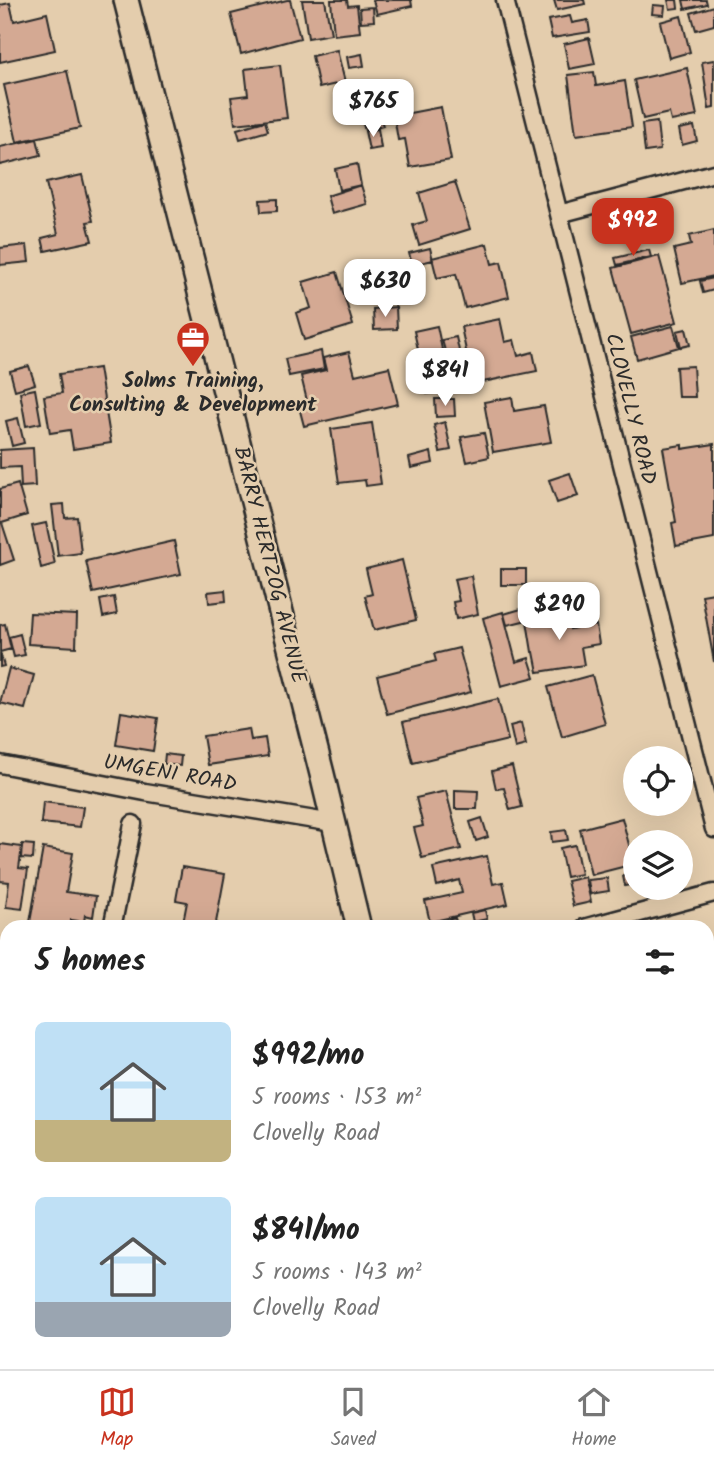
<!DOCTYPE html>
<html lang="en">
<head>
<meta charset="utf-8">
<style>
	body { margin:0; font-family:Kalam,sans-serif; background:#f2f2f2; color:#222; height:100vh; display:flex; flex-direction:column; font-size:26px; white-space:nowrap }
	* { box-sizing:border-box; margin:0 }
	p { font-size:23px; color:#767676 }
	.icon { flex:none; width:38px; height:38px; fill:none; stroke:currentColor; stroke-width:2; stroke-linecap:round; stroke-linejoin:round }
	.map { position:relative; flex:1; overflow:hidden }
	.drawer { position:absolute; left:0px; top:920px; width:714px; height:450px; display:flex; flex-direction:column; background:#fff; border-radius:21px 21px 0 0; box-shadow:0 7px 28px #0002 }
	.drawer>* { flex:none }
	.controls { position:absolute; left:623px; top:746px; display:grid; gap:14px }
	.controls a { display:grid; place-items:center; width:70px; height:70px; border-radius:50%; background:#fff; box-shadow:0 7px 28px #0002; font-size:35px }
	.price { position:absolute; translate:-50% -60px; padding:0 16px; border-radius:14px; background:#fff; color:#222; font-size:23px; line-height:46px; filter:drop-shadow(0 2px 4px #0008) }
	.price::after { content:''; position:absolute; left:50%; top:42px; width:21px; height:16px; margin-left:-10px; background:inherit; clip-path:polygon(0 0,100% 0,50% 100%) }
	.price.on { background:#c8321e; color:#fff }
	ul { padding:0; list-style:none }
	li { display:flex; align-items:center; gap:21px; height:175px; padding:0 35px }
	li span { display:grid; place-items:center; flex:none; width:196px; height:140px; border-radius:10px; color:#555 }
	li>.icon { margin-inline-start:auto }
	span .icon { width:84px; height:84px; fill:#fffc; stroke-width:1 }
	li b { font-size:30px }
	h2 { display:flex; justify-content:space-between; align-items:center; height:84px; padding:0 35px; font-size:30px }
	.menu { display:flex; justify-content:space-around; align-items:center; height:98px; border-top:2px solid #e0e0e0; background:#fff; font-size:19px; color:#767676 }
	.menu a { display:grid; justify-items:center; gap:4px }
	.menu .on { color:#c8321e }
	.map>svg:first-child { display:block }
	.building { fill:#d4a993; stroke:#2b2b2b; stroke-width:2 }
	.lines { fill:none; stroke-linecap:round; stroke-linejoin:round }
	.minor-casing { stroke:#2b2b2b; stroke-width:21 }
	.secondary-casing { stroke:#2b2b2b; stroke-width:28 }
	.minor { stroke:#e4cdad; stroke-width:16 }
	.secondary { stroke:#e4cdad; stroke-width:23 }
	.labels { text-anchor:middle; dominant-baseline:central; stroke-width:5; stroke-linejoin:round; paint-order:stroke }
	.poi-label { font-size:21px; font-weight:bold; fill:#2b2b2b; stroke:#e4cdad }
	.street-label { font-size:21px; fill:#2b2b2b; stroke:#e4cdad }
</style>
</head>
<body>
<div class="map">
<svg width="714" height="1369" viewBox="0 0 714 1369">
	<rect width="100%" height="100%" fill="#e4cdad"/>
	<filter id="ink" filterUnits="userSpaceOnUse"><feTurbulence type="fractalNoise" baseFrequency=".0143" numOctaves="2"/><feDisplacementMap in="SourceGraphic" scale="14" xChannelSelector="R" yChannelSelector="G"/><feConvolveMatrix kernelMatrix="1 2 1 2 8 2 1 2 1" color-interpolation-filters="sRGB"/></filter>
	<g filter="url(#ink)">
		<path class="building" d="M287,0H290L300,38L241,54L231,14Z
			M302,0H325L331,34L308,38Z
			M331,0H347L348,6L357,5L360,32L334,35Z
			M373,0H411L412,6L377,14Z
			M554,0H584L585,4L557,10Z
			M668,0H677L678,8L670,9Z
			M683,0H706L707,4L685,9Z
			M10,3L14,21L47,13L55,50L0,62V5Z
			M653,5L665,6L664,15L652,14Z
			M714,6V25L696,30L691,13Z
			M373,7L374,21L361,22L360,8Z
			M570,16L572,23L588,20L590,32L552,38L548,20Z
			M681,16L690,52L669,58L660,22Z
			M589,38L595,64L569,69L564,44Z
			M337,50L345,82L319,88L312,56Z
			M362,54L364,66L349,68L347,57Z
			M714,60V108L709,109L702,62Z
			M280,65L287,118L235,124L231,97L248,95L245,69Z
			M687,68L697,116L671,121L669,113L643,119L634,80Z
			M67,71L80,128L17,142L4,85Z
			M594,72L596,86L625,81L632,127L576,135L568,75Z
			M405,83L407,97L395,99L392,85Z
			M441,107L451,160L410,167L405,139L398,140L394,116Z
			M378,109L383,126L365,131L360,113Z
			M265,121L268,131L240,139L237,129Z
			M657,122L660,150L645,152L642,124Z
			M694,126L697,141L682,145L679,129Z
			M378,129L381,148L369,150L365,131Z
			M37,139L41,155L0,165V147Z
			M357,164L361,185L339,190L335,169Z
			M82,175L93,221L87,222L92,241L45,251L42,238L58,234L46,183Z
			M455,182L470,229L419,245L413,225L427,221L419,193Z
			M361,185L367,204L332,214L327,196Z
			M277,199V211L261,212L260,200Z
			M714,230V276L682,283L674,249L691,245L689,236Z
			M487,244L492,264L501,262L509,297L465,308L456,274L437,278L432,258Z
			M27,245L29,262L0,265V248Z
			M430,248L433,260L412,265L409,253Z
			M649,250L651,257L617,265L615,258Z
			M659,256L677,322L631,334L613,268Z
			M413,266L419,296L404,299L398,269Z
			M337,272L353,325L304,340L296,313L311,308L303,282Z
			M714,278V290L703,293L700,281Z
			M396,307L397,329L374,330L373,309Z
			M500,319L505,342L514,340L518,356L533,352L537,371L473,384L461,327Z
			M437,326L443,354L420,359L414,331Z
			M673,326L679,347L637,359L631,337Z
			M686,329L690,345L681,347L677,331Z
			M456,337L460,355L447,358L442,340Z
			M321,351L324,369L289,376L285,359Z
			M349,352L355,375L389,367L398,404L304,426L299,407L308,405L301,376L326,370L323,358Z
			M438,357L443,392L427,394L422,360Z
			M29,366L35,384L15,390L10,371Z
			M693,366L695,397H678L676,367Z
			M99,368L111,443L73,449L70,430L50,433L44,396L62,393L59,374Z
			M35,389L41,423L26,426L20,392Z
			M512,397L514,411L544,406L551,442L493,452L484,402Z
			M435,399H454L455,416L436,417Z
			M18,418L24,443L12,446L6,421Z
			M445,422L451,450L440,452L434,425Z
			M372,423L381,484L366,486L365,480L339,483L331,429Z
			M484,433L489,457L467,462L461,437Z
			M714,444V539L676,546L672,523L676,522L663,448L682,445V449Z
			M33,448L35,486L21,487L20,467L0,468V450Z
			M431,452L433,463L411,468L409,458Z
			M570,473L578,496L557,503L549,480Z
			M18,484L27,515L2,523L14,560L0,565V489Z
			M64,504L65,518L77,517L81,553L58,556L52,505Z
			M46,523L55,564L41,568L32,526Z
			M174,541L181,574L93,593L86,561Z
			M402,560L416,620L374,630L365,596L372,594L366,569Z
			M501,569H526V585H501Z
			M471,576L478,614L456,619L453,602L459,601L454,579Z
			M225,590L226,601L209,603L208,592Z
			M714,593V662L702,595Z
			M114,597L117,614L103,617L100,600Z
			M528,607L531,619L507,625L504,614Z
			M503,612L516,662L529,658L535,677L501,686L483,618Z
			M30,613L77,615L76,647L28,644Z
			M568,614L570,629L596,625L599,644L581,647L584,665L538,672L534,652H532L527,621Z
			M5,624L11,649L0,652L4,666L0,667V625Z
			M20,634L25,655L14,657L9,637Z
			M459,648L471,692L387,714L377,676L436,661L434,654Z
			M9,668L34,675L25,709L0,703Z
			M592,675L605,724L562,737L548,687Z
			M498,699L508,740L413,763L403,722Z
			M121,712L158,718L153,751L116,745Z
			M521,723L526,745L515,748L510,726Z
			M249,729L251,740L265,738L268,756L208,765L203,736Z
			M165,754L181,756L180,766L164,764Z
			M512,766L522,807L510,810L504,788L496,789L492,771Z
			M455,790L478,791L477,809H455Z
			M446,791L461,849L422,858L414,828L423,826L416,798Z
			M43,802L83,807L80,827L41,823Z
			M482,818L488,837L476,841L470,822Z
			M622,818L634,864L591,875L580,829Z
			M566,830L568,840L552,842L551,832Z
			M0,844L22,847L19,868L28,869L22,909L6,907L9,882L0,881Z
			M22,844L34,845L33,859L21,858Z
			M575,845L581,874L566,877L560,848Z
			M43,848L73,853L66,892L96,896L93,917L85,915L84,922L71,920L70,928H29Z
			M487,856L493,884L503,882L508,904L430,922L425,901L462,893L459,880L437,886L433,868Z
			M182,867L225,874L215,928H182L187,902L176,900Z
			M633,874L634,884L625,886L623,876Z
			M585,877L591,902L573,906L567,881Z
			M607,878L609,891L590,894L588,880Z
			M485,910L487,919L473,922L471,913Z
			M455,918L458,928H440L439,923Z
			M714,961V1003L707,1005V962Z
			M714,1111V1147L707,1145V1147V1130H709Z
			M0,1145L7,1147V1195L0,1193Z
			M707,1175H714V1223H707Z
			M0,1196H7V1231H0Z
			M0,1236L7,1237V1257H0Z
			M0,1258L7,1259L5,1279H0Z
			M707,1266L714,1267V1302L707,1301Z
			M0,1289L6,1290L0,1320Z
			M707,1320L714,1321V1344L707,1342Z
			M707,1354L710,1355L707,1369H685L655,1363H707Z
			M91,1363H161L160,1369H90Z
			M164,1363L176,1365V1369H163Z
			M203,1363H237L236,1369L202,1365Z
			M264,1363H292L291,1368Z
			M575,1363H589V1368H575Z"/>
		<g class="lines">
			<g class="minor-casing">
				<path id="minor" d="M505,0L714,829
					M559,214L714,173
					M0,764L145,792L333,823
					M112,928L133,824
					M584,928L714,893
					M0,1081L7,1082
					M17,1369L18,1363"/>
			</g>
			<g class="secondary-casing">
				<path id="secondary" d="M126,0L322,774L359,928
					M386,1363L387,1369"/>
			</g>
			<use href="#minor" class="minor"/>
			<use href="#secondary" class="secondary"/>
		</g>
	</g>
	<defs>
		<g id="office-pin" transform="scale(1.75)"><path d="M0 17L-7.5 6A9.5 9.5 0 1 1 7.5 6Z" fill="#c8321e" stroke="#e4cdad"/><path d="M-6-3h4V-5.5h4V-3h4V5H-6ZM-1-4.5V-3h2v-1.5ZM-6 0V1H6V0Z" fill="#fff"/></g>
	</defs>
	<g fill-rule="evenodd">
		<use href="#office-pin" x="193" y="338"/>
	</g>
	<g class="labels">
		<g class="poi-label">
			<text x="193" y="381">Solms Training,<tspan x="193" dy="24">Consulting &amp; Development</tspan></text>
		</g>
		<g class="street-label">
			<text transform="translate(630 409) rotate(76)">CLOVELLY ROAD</text>
			<text transform="translate(269 565) rotate(76)">BARRY HERTZOG AVENUE</text>
			<text transform="translate(170 774) rotate(10)">UMGENI ROAD</text>
		</g>
	</g>
</svg>
<div class="controls">
<a><svg class="icon" aria-label="locate" viewBox="0 0 24 24"><circle cx="12" cy="12" r="6"/><path d="M12 2v4M12 18v4M2 12h4M18 12h4"/></svg></a>
<a><svg class="icon" aria-label="layers" viewBox="0 0 24 24"><path d="M12 4l9 5-9 5-9-5zM3 14l9 5 9-5"/></svg></a>
</div>
<b class="price" style="left:373px;top:139px">$765</b>
<b class="price on" style="left:633px;top:258px">$992</b>
<b class="price" style="left:385px;top:319px">$630</b>
<b class="price" style="left:445px;top:408px">$841</b>
<b class="price" style="left:559px;top:642px">$290</b>
<section class="drawer">
<h2>5 homes<svg class="icon" aria-label="filters" viewBox="0 0 24 24"><path d="M4 7h16M4 17h16"/><circle cx="9" cy="7" r="2"/><circle cx="15" cy="17" r="2"/></svg></h2>
<ul>
<li><span style="background:linear-gradient(#bfe0f5 70%,#c2b280 0)"><svg class="icon" aria-label="home" viewBox="0 0 24 24"><path d="M3 11l9-7 9 7M6 9v11h12V9"/></svg></span><div><b>$992/mo</b><p>5 rooms · 153 m²</p><p>Clovelly Road</p></div></li>
<li><span style="background:linear-gradient(#bfe0f5 75%,#9aa5b1 0)"><svg class="icon" aria-label="home" viewBox="0 0 24 24"><path d="M3 11l9-7 9 7M6 9v11h12V9"/></svg></span><div><b>$841/mo</b><p>5 rooms · 143 m²</p><p>Clovelly Road</p></div></li>
</ul>
</section>
</div>
<nav class="menu">
<a class="on"><svg class="icon" aria-label="map" viewBox="0 0 24 24"><path d="M3 6l6-2 6 2 6-2v14l-6 2-6-2-6 2zM9 4v14M15 6v14"/></svg>Map</a>
<a><svg class="icon" aria-label="saved" viewBox="0 0 24 24"><path d="M7 4h10v16l-5-4-5 4z"/></svg>Saved</a>
<a><svg class="icon" aria-label="home" viewBox="0 0 24 24"><path d="M3 11l9-7 9 7M6 9v11h12V9"/></svg>Home</a>
</nav>
</body>
</html>
